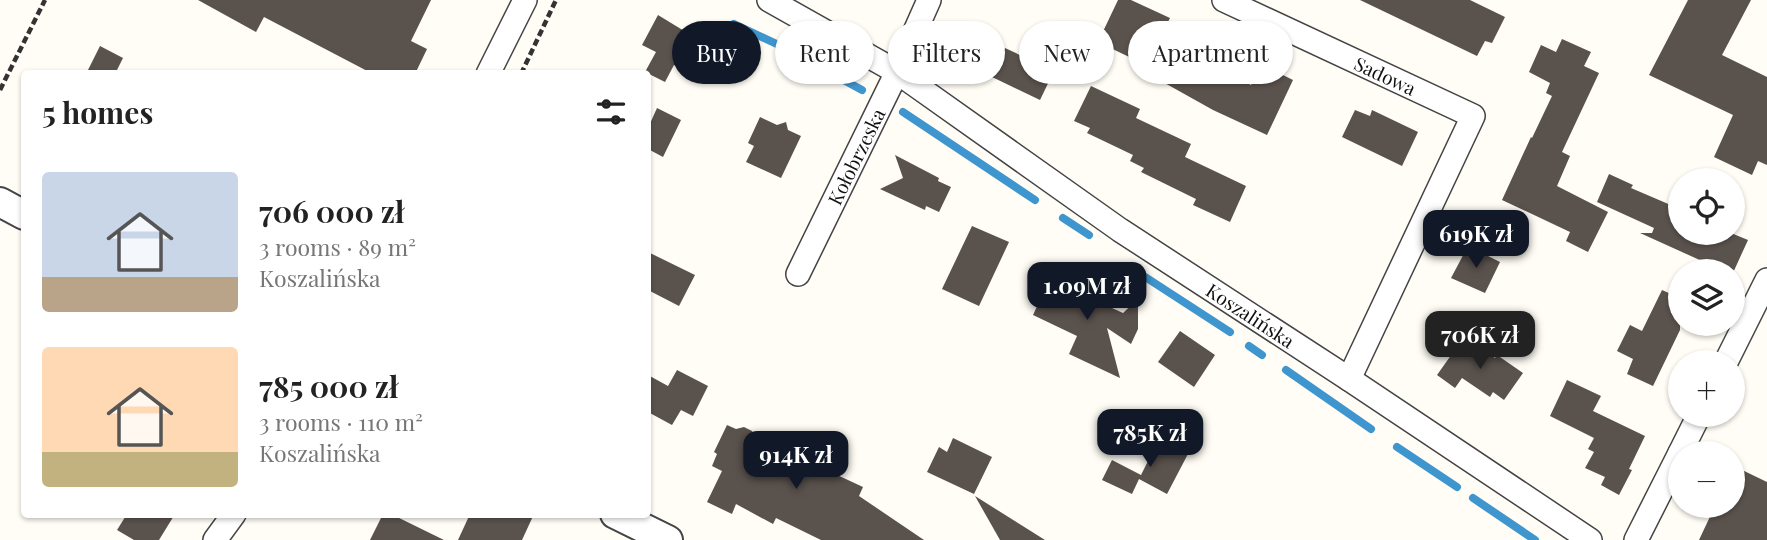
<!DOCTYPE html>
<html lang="en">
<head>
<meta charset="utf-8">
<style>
	body { margin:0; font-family:"Playfair Display",serif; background:#f6f6f6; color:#222; height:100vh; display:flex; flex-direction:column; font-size:26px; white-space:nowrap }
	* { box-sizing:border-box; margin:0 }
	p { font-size:23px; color:#767676 }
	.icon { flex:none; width:38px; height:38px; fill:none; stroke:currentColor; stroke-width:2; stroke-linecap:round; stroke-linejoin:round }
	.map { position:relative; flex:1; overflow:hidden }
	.drawer { position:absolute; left:21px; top:70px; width:630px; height:448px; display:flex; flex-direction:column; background:#fff; border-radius:7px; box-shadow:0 2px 5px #0004 }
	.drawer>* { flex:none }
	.hud { position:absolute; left:672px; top:21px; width:665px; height:63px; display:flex; gap:14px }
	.buttons { position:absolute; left:1668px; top:168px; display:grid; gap:14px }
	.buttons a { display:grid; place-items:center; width:77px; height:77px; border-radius:50%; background:#fff; box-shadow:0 2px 5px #0004; font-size:35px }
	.price { position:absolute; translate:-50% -60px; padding:0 16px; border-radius:14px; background:#111827; color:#fff; font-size:23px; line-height:46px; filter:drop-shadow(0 2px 4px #0008) }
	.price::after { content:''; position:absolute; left:50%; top:42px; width:21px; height:16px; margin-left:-10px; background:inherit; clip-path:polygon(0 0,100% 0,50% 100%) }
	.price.selected { background:#222; color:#fff }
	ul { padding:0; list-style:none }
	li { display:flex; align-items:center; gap:21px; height:175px; padding:0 21px }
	li span { display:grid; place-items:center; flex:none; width:196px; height:140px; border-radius:7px; color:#555 }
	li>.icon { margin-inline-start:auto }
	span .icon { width:84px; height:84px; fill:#fffc; stroke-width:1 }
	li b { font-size:30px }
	h2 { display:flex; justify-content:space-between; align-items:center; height:84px; padding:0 21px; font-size:30px }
	.pill { padding:0 24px; border-radius:32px; background:#fff; box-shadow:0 2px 5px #0004; font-size:24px; line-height:63px }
	.pill.selected { background:#111827; color:#fff }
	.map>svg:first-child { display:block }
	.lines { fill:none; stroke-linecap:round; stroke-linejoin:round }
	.stream { stroke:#3f96cf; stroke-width:8 }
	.building { fill:#5a524d }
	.minor-casing { stroke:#444; stroke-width:26 }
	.tertiary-casing { stroke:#444; stroke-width:32 }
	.path { stroke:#333; stroke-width:4.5; stroke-dasharray:7 3.5; stroke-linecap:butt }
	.minor { stroke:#fff; stroke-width:23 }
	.tertiary { stroke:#fff; stroke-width:28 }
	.labels { text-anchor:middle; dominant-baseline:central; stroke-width:7; stroke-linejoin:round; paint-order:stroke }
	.street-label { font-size:19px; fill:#111; stroke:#fff }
</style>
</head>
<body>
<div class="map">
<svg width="1767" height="540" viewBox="0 0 1767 540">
	<rect width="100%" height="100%" fill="#fffdf5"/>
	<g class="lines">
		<path class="stream" d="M734,24L781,46L862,90
			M903,112L1035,200
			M1063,218L1089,235
			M1136,271L1230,332
			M1249,346L1262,355
			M1286,370L1371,429
			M1397,447L1457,487
			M1473,498L1535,540"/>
	</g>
	<path class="building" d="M198,0H431L411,41L427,49L415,74H373L264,17L256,32Z
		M1118,0H1131L1170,18L1161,36L1251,85L1261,64L1293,80L1267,135L1213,110L1145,72L1148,66L1098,42Z
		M1360,0H1470L1505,17L1492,43L1485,41L1477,56Z
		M1688,0H1751L1722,55L1767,77V165L1758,161L1752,175L1714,157L1733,115L1649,75Z
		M658,15L699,40L697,43L701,45L686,72L674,65L665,82L645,72L656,52L642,45Z
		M1562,39L1591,52L1584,66L1599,73L1562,152L1570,156L1557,186L1608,212L1588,252L1566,241L1570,232L1502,200L1531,137L1532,138L1552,96L1546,93L1550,83L1529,72L1541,45L1556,52Z
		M100,46L123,58L115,74H86Z
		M1005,48L1054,71L1040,100L992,77Z
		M1091,86L1140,109L1136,118L1191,144L1185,157L1246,186L1230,222L1193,205L1196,199L1141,172L1144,168L1130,161L1133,155L1087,133L1090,128L1074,121Z
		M657,108L681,120L663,157L648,149V128Z
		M1355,110L1370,116L1372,110L1418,132L1402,166L1342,137Z
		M760,117L777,125L786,122L788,130L801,136L781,178L746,162L754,146L748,143Z
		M895,155L939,178L938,181L951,187L939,212L926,206L925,210L880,189L903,178Z
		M1609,174L1633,185L1631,188L1680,209V233H1731L1748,240L1732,275V271H1724L1640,233H1652L1654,228L1597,202Z
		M972,226L1009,242L979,306L942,289Z
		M1468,246L1500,262L1485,293L1451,278Z
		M648,252L695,275L679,306L648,290Z
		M1052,274L1082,287L1079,293L1123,313L1138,299V329L1131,344L1107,328L1120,378L1069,354L1077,336L1033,315Z
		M1662,290L1680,298V330L1653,386L1627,374L1633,359L1617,351L1630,325L1642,331Z
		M1180,331L1215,355L1194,387L1158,362Z
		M1471,341L1495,358L1497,355L1523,373L1504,400L1493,392L1490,397L1462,378L1455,388L1437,375L1459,344L1466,348Z
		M677,370L708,386L693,416L681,410L672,425L648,412V375L668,386Z
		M1567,380L1601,396L1593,411L1645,436L1629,469L1632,470L1619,495L1601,485L1605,477L1585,468L1594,452L1588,449L1594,438L1550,416Z
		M727,425L736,429L744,427L752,431L755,438L781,451L789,436L813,449L807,461L863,487L859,496L924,540H821L776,518L773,524L736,504L732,514L707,502L722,471L712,466L717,454L714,452Z
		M1160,437L1189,452L1167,494L1139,479L1132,494L1102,480L1112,460L1141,475Z
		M953,438L992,457L974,494L927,472L939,447L947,452Z
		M1740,469L1767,482V540H1699L1715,506H1732V485Z
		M975,496L1045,540H1000Z
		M127,514H175L159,540H134L117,530Z
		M383,514H391L444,540H370Z
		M470,514H534L522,540H458Z"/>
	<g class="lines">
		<g class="minor-casing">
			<g id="minor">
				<path id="s1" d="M769,0L897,72L1120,230L1349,379L1590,540"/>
				<path id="s2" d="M1224,0L1473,116L1349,379"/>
				<path d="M488,74L525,0"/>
				<path id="s3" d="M798,274L897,72L929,0"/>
				<path d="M1726,362L1767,280"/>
				<path d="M1680,453L1699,415"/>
				<path d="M215,540L234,514"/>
				<path d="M1636,540L1680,453"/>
			</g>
		</g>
		<g class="tertiary-casing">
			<path id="tertiary" d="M0,202L24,215
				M615,514L668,540"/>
		</g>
		<path class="path" d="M521,74L556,0
			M0,90L45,0"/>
		<use href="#minor" class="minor"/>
		<use href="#tertiary" class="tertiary"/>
	</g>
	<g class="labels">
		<g class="street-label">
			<text stroke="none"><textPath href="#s2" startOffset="178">Sadowa</textPath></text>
			<text stroke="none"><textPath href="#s3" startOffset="131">Kołobrzeska</textPath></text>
			<text stroke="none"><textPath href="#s1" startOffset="576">Koszalińska</textPath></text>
		</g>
	</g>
</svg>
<div class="buttons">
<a><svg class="icon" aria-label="locate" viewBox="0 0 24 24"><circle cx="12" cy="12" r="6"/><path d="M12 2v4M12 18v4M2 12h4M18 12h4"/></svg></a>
<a><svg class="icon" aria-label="layers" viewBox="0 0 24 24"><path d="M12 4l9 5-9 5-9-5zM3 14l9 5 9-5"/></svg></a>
<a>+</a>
<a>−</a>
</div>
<b class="price" style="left:1476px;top:270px">619K zł</b>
<b class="price" style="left:1087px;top:322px">1.09M zł</b>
<b class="price selected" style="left:1480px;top:371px">706K zł</b>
<b class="price" style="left:1150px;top:469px">785K zł</b>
<b class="price" style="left:796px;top:491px">914K zł</b>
<div class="hud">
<a class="pill selected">Buy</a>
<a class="pill">Rent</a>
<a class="pill">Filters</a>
<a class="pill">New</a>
<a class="pill">Apartment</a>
</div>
<section class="drawer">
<h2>5 homes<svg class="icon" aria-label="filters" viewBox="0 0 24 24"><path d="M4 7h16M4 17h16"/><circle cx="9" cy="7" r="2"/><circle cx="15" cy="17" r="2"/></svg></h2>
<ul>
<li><span style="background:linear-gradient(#c9d6e8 75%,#b9a48a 0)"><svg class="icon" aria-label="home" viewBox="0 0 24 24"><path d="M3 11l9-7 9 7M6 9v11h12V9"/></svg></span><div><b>706 000 zł</b><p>3 rooms · 89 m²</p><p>Koszalińska</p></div></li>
<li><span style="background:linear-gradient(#ffd9b3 75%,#c2b280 0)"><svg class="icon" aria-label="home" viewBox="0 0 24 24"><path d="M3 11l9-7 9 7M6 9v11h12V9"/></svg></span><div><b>785 000 zł</b><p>3 rooms · 110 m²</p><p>Koszalińska</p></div></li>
</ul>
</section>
</div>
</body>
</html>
